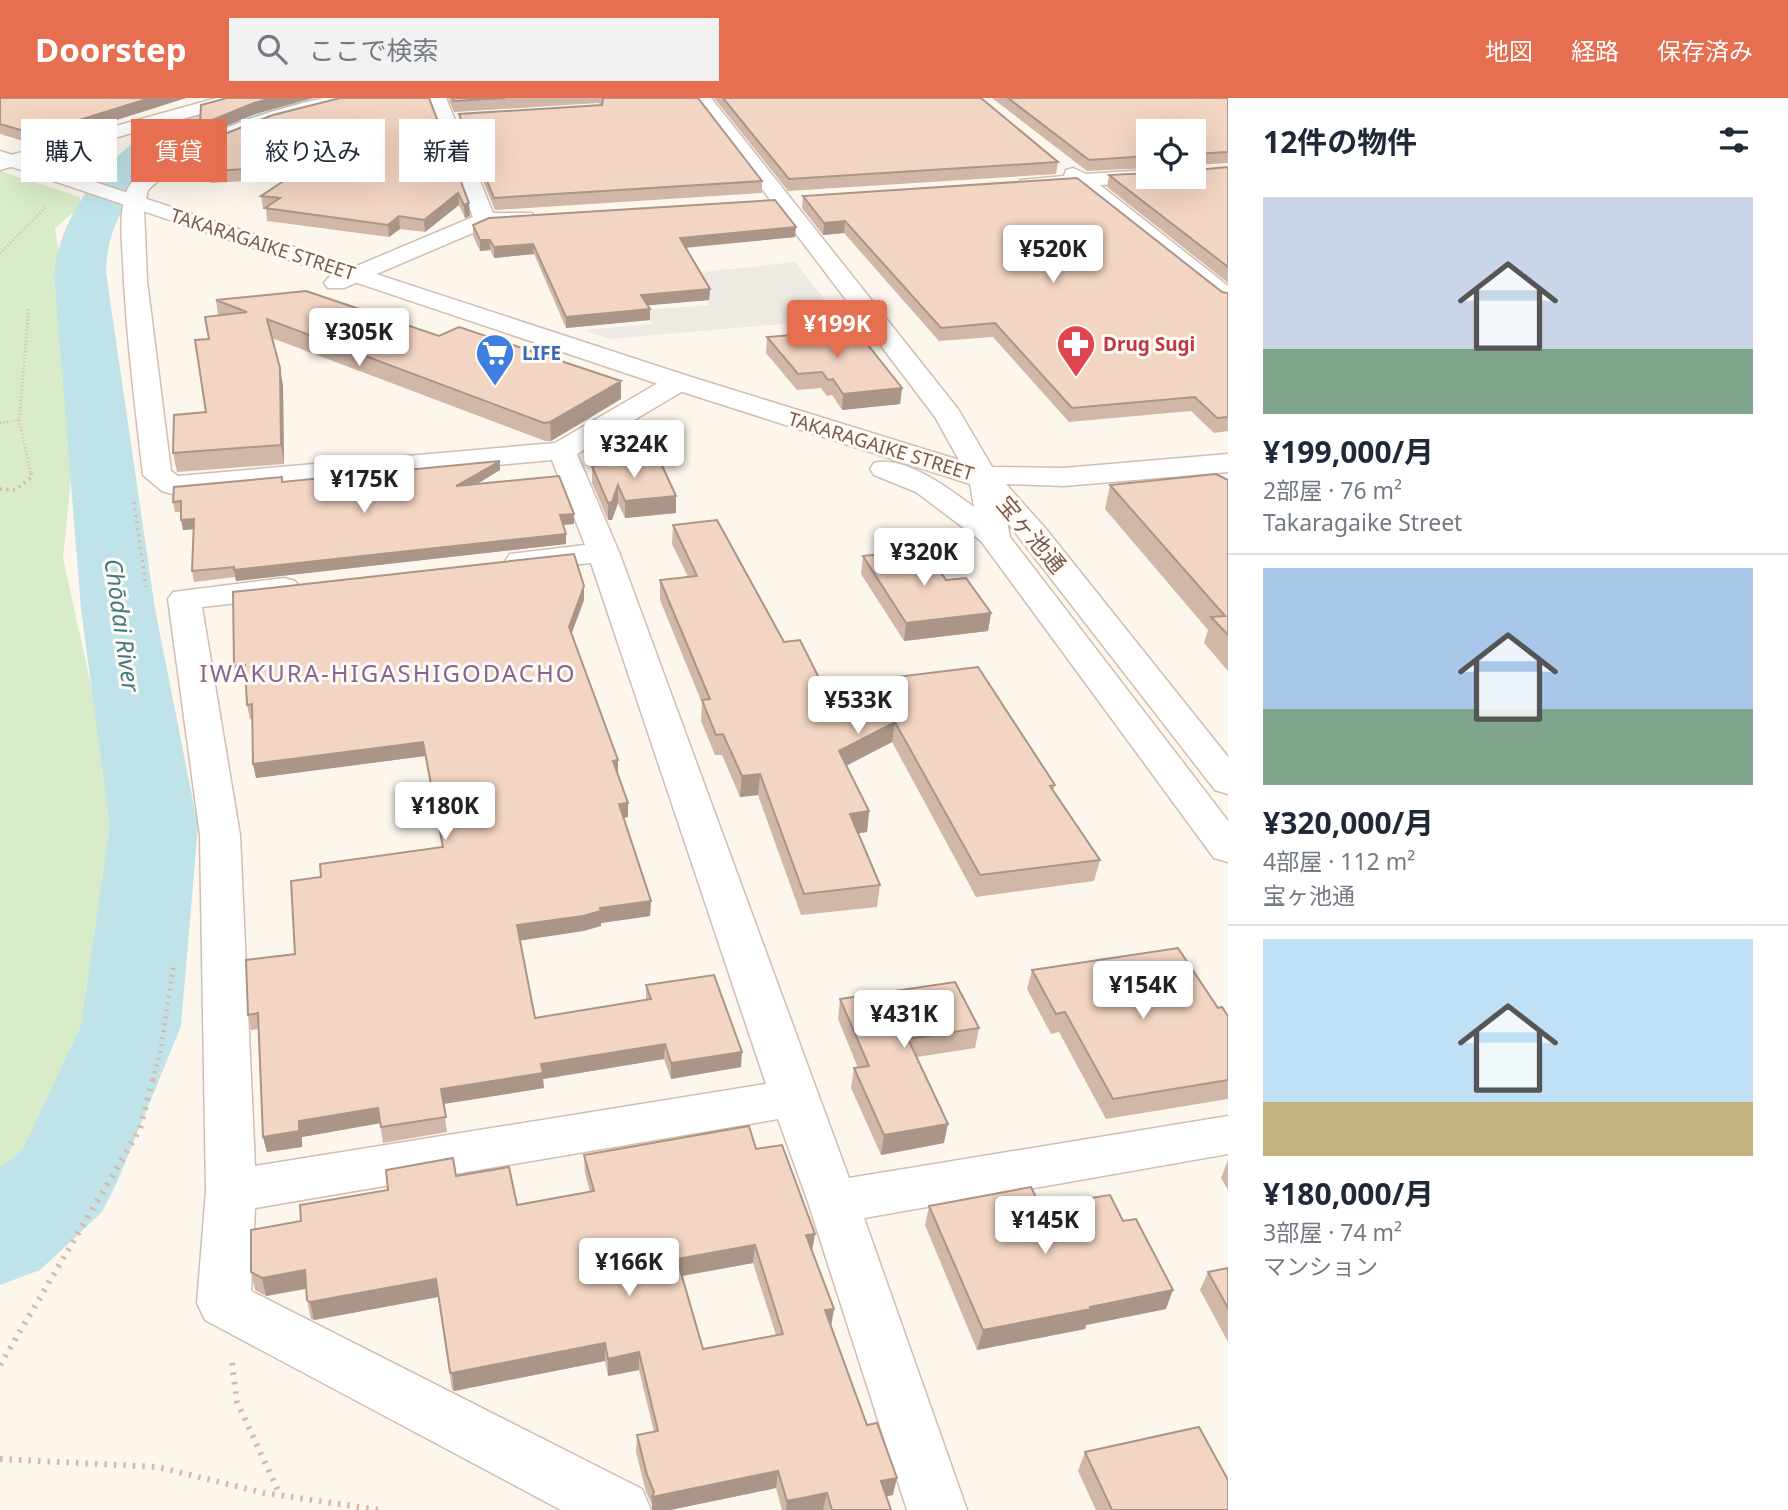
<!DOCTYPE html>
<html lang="ja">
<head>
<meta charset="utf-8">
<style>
	body { margin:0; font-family:"Noto Sans","Noto Sans JP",sans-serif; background:#f2f2f3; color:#1f2937; height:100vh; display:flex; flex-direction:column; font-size:26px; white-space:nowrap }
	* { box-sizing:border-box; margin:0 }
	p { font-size:23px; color:#747a83 }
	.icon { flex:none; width:38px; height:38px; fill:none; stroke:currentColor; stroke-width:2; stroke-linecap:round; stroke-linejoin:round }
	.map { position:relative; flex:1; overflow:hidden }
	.sheet { display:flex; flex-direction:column; background:#fff; width:560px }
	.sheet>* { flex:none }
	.guide { position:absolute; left:21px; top:21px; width:665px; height:63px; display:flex; gap:14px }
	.controls { position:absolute; left:1136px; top:21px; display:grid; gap:14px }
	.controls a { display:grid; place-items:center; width:70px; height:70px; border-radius:0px; background:#fff; box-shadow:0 7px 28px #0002; font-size:35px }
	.price { position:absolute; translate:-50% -60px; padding:0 16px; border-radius:7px; background:#fff; color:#222; font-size:23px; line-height:46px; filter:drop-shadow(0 2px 4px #0008) }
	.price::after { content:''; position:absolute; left:50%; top:42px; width:21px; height:16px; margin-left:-10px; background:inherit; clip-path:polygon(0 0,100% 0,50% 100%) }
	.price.current { background:#e76f51; color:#fff }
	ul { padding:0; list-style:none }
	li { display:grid; align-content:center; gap:14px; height:371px; padding:0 35px }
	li+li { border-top:2px solid #e0e1e3 }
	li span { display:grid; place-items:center; height:217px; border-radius:0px; color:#555 }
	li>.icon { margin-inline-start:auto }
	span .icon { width:126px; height:126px; fill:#fffc; stroke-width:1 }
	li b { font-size:30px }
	h2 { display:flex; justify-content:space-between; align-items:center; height:84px; padding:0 35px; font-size:30px }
	.tag { padding:0 24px; border-radius:0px; background:#fff; box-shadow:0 7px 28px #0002; font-size:24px; line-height:63px }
	.tag.current { background:#e76f51; color:#fff }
	header { display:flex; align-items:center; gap:42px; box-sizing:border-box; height:98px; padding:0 35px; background:#e76f51; color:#fff }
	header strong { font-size:33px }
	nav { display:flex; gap:38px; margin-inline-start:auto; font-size:24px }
	.search { width:490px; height:63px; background:#f2f2f3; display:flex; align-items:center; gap:18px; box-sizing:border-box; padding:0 24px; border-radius:0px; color:#747a83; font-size:26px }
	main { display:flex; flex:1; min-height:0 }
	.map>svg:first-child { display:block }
	.industrial { fill:#efe9e4 }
	.green { fill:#d8ecc9 }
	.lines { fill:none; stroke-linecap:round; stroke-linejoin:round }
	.river { fill:#bfe3e8; fill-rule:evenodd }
	.minor-casing { stroke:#d1beb0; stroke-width:3 }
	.tertiary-casing { stroke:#d1beb0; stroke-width:3 }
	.path-far3 { stroke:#d9b8a5; stroke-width:2.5; stroke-dasharray:1 2.5; stroke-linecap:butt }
	.path-far2 { stroke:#d9b8a5; stroke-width:3.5; stroke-dasharray:2 4.5; stroke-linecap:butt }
	.path-far1 { stroke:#d9b8a5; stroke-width:4.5; stroke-dasharray:2 5; stroke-linecap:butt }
	.path { stroke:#d9b8a5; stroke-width:6; stroke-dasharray:2.5 7; stroke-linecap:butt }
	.minor { fill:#fff; fill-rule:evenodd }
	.tertiary { fill:#fff; fill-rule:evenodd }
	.wall { fill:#d1b7a8; fill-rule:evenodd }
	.shaded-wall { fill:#aa9588 }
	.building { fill:#f3d5c3; stroke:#aa9588; stroke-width:2; fill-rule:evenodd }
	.labels { text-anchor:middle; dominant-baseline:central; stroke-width:6; stroke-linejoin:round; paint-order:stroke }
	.far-street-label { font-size:19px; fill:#7a5c4d; stroke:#fffaf3 }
	.far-health-label { font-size:19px; font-weight:bold; fill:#be3a42; stroke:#fffaf3; text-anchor:start }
	.far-shop-label { font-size:19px; font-weight:bold; fill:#366cbe; stroke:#fffaf3; text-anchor:start }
	.street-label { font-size:23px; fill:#7a5c4d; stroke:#fffaf3 }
	.water-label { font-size:24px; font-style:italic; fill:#437c86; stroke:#fffaf3 }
	.neighbourhood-label { font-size:24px; letter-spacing:2px; fill:#846695; stroke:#fffaf3 }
</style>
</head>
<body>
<header>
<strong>Doorstep</strong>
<div class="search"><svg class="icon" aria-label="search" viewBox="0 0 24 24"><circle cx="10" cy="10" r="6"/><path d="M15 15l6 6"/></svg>ここで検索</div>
<nav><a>地図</a><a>経路</a><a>保存済み</a></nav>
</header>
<main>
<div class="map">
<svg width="1228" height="1412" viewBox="0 0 1228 1412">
	<rect width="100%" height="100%" fill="#fdf6ec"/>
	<path class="industrial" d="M795,164L840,221L610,241L584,232L652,226L644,212L709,207L694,175Z"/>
	<path class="green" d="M0,73L80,99V109L55,130L73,249L76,333L63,460L96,610L133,735V807L122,893L65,1022L0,1087Z"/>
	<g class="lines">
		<path class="river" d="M241,0H316L310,8C243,25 180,37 135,95C115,120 107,142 106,174L155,511L198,728L181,928L118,1082L102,1114L40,1172L0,1187V1070L23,1051L81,928L110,728L81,511L54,174C61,116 105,59 156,30C182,16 212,7 241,0Z"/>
		<g class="minor-casing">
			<path id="minor" d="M217,0H246L243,4L0,72V60Z
				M324,0H360L357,4C283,22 206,37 148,92L144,110L147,183L171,373L178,378L555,345L670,278L679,276L688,278L692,284L688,290L577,356L619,454L849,1080L1228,1018V1056L864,1120L967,1412H907L808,1104L778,1021L255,1110L251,1193L642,1391L651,1412H561L205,1222L197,1205L206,1093L200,737L168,501L173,494L284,480L295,483L300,490L295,497L284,500L202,509L240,737L255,1068L766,986L591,465L521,472L510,470L505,463L510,456L585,447L552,362L172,396L162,393L143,377C135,306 126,236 123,164C122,142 118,112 128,90C133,81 143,75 152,70C206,34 261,14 324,0Z
				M428,0H446L493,115H532L535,120L532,125L489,128L344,190H328L324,185L328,180L473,119Z
				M1073,70L1086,76L1148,72V79H1158L1148,84L1100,87L1228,188V207L1220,205L1076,89L1028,92L1021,90L1018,86L1021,82L1064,78L1066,72Z"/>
		</g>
		<g class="tertiary-casing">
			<path id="tertiary" d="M693,0H711L958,311L992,369L1064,370L1228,356V374L1064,388L1006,386L1046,431L1228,659V696L1215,692L1007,424L1010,439L1228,723V764L1214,760L981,443L916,394L874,377L870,371L874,365C905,357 949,391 974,409L970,386L670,290L0,65V53L688,278L959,362L935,319Z"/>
		</g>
		<path class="path-far3" d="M0,155L47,108
			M19,322L31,376
			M0,325L19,322L29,210"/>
		<path class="path-far2" d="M0,391L15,392L32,379L31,375
			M134,404L146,489"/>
		<path class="path-far1" d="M153,982L161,950L174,865"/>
		<path class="path" d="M232,1265L237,1304L280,1397
			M0,1267L140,1031L153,980
			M0,1361L158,1369L264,1395L380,1412"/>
		<use href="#minor" class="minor"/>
		<use href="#tertiary" class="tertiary"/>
	</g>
	<path class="wall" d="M0,0H186L37,47L0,36Z
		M428,0L470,118L465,120L459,107L425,134L400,131L389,139L267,123L266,110H263L261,98L286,81L211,85L210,80L199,81L197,69Z
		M448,0H698L762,83V95L495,112L460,27L459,16L602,7L598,5L454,14Z
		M714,0H981L1058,64L1056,76L788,93Z
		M992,0H1228V65L1194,67L1148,33V70L1087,73Z
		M1228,69V185L1107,89L1109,77Z
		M803,98L1228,195V333L1214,335L1191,313L1069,324L993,239L939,243L844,135L823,137L802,110Z
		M473,127L795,139L686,150L710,191L709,202L648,207L650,222L566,230L534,156L494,160L490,152L480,153L473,138Z
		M216,202L621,301L551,343H545L272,240L283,288L284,366L177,374L173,355L206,314L209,241L205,219L218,217Z
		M767,239L902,290L900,306L842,312L832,297L827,298L821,290L797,292L766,255Z
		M500,363V372L477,386L574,426L563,427L566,436V446L236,483L235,479L194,484L192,473L194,431L183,432L181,414H175L173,404L283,384Z
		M592,368L676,415L625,420L618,405L612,422H608L592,385Z
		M1228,382V573L1204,545L1208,532L1105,411L1110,387Z
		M673,427L784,544L823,588L1055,687L1053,693L1100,762L1094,783L976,799L892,644L846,668L869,713L867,734L858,735L880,787L877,809L801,817L758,697L740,699L722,657H715L701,623L702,605L660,502V482L688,479L672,446Z
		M863,458L991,515L988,533L904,543L861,476Z
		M584,502L571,536L628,705V719L623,720L651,803L650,818L601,825V828L583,833L520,842L535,920L646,902V887L741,969L671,981L664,961L543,981L544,990L443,1006L447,1034L383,1045L380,1025L302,1039V1049L267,1054L263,1039L259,931L251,932L248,917L295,856L321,779L442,749L425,658L256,680L252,621H250L247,607L246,581L237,582L234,568Z
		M1032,872L1228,918V1001L1106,1021L1059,934L1051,936L1027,891Z
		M840,901L979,930L975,950L917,959L944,1045L881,1057L851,990L854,970H858L838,921Z
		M756,1051L812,1154L831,1229L893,1397L886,1398L891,1412H782L776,1390L670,1412H652V1407L646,1394L636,1354L637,1337L654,1334L639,1272L608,1278L605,1263L454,1293L452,1292L438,1199L314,1222L311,1221L307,1202L306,1191L266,1198L255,1192L251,1174L301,1123L388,1092L456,1078L517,1107L590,1094L585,1075L584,1057ZM753,1165L776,1237L703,1251L682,1178Z
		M1228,1062V1092L1221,1080Z
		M929,1108H1040L1166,1211L1086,1227L1085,1231L977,1252L925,1127Z
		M1228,1170V1244L1200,1192L1208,1174Z
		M1085,1354L1228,1412H1096L1078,1373Z"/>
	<path class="shaded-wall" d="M150,0H186L37,47L34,36Z
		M272,0H313L255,16L202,38L200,27L254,5Z
		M209,68L210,80L199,81L197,69Z
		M458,95L459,107L425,134L424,122Z
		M469,105L470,118L465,120L464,107Z
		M399,118L400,131L389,139L388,127Z
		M845,123L844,135L823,137L824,125Z
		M796,129L795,139L680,150V140Z
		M480,142H490V152L480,153Z
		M533,146L534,156L494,160V149Z
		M710,191L709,202L641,208V197Z
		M650,211V222L566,230V219Z
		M280,270L283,288L284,366L281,347Z
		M621,283V301L551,343L550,324Z
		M902,290L900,306L842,312L843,296Z
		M500,363V372L457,398L456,388Z
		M618,387V405L612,422H608V405Z
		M676,398V415L625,420V403Z
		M574,416V426L560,427V417Z
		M194,421L196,431L183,432L181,422Z
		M566,436V446L236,483L234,472Z
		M584,488V502L569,543V529Z
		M991,515L988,533L904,543L906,525Z
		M895,624L892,644L836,673L839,653Z
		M423,644L425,658L256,680L253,666Z
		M618,662V677L613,663Z
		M760,676L758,697L740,699L742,678Z
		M628,705V719L619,721V706Z
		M869,713L867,734L847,737L850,716Z
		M651,803L650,818L601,825V828L583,833L518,843L517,827L600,810Z
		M665,946L664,961L543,981L544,990L443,1006L441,991L541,966Z
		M742,954L741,969L671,981V965Z
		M378,1010L381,1025L302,1039V1049L267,1054L263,1039L299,1023Z
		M948,1026L944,1045L881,1057L884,1037Z
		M815,1136L812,1154L806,1137Z
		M755,1147L753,1165L676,1179L677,1161Z
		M305,1172L309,1190L266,1198L262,1180Z
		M436,1181L438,1199L314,1222L310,1204Z
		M1173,1192L1166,1211L1086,1227L1085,1231L977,1252L983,1232L1090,1209Z
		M834,1211L831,1229L825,1212Z
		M605,1245V1263L454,1293L452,1275Z
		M639,1254V1272L608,1278V1261Z
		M778,1373L776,1390L670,1412H652V1399Z
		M897,1380L893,1397L877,1400L881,1383Z
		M827,1395L823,1412H786L787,1403Z"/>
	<path class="building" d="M0,0H150L34,36L0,26Z
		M227,0H272L254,5L200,27L201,7Z
		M340,0H429L469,105L464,107L458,95L424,122L399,118L388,127L265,110L280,100L261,98L306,68L209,73V68L197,69L199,46L273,17Z
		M452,0H505L454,3Z
		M603,0H698L762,83L494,100L459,16L602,7Z
		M723,0H981L1058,64L789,81Z
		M1008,0H1228V54L1195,56L1194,65V33H1148V58L1089,62Z
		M1228,69V169L1109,77L1148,75V79H1194V70L1196,72Z
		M1077,80L1222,194L1228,195V319L1217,320L1195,299L1072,310L995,225L941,230L845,123L824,125L803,98Z
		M775,102L796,129L680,140L710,191L641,197L650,211L566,219L533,146L494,149L490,142H480L473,127L489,120Z
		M306,193L439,238L459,229L621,283L550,324L544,325L267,221L280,270L281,347L173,355L174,317L206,314L195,242L209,241L205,219L247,214L216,202Z
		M856,232L902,290L843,296L833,281L828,282L822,274L798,276L767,239Z
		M659,361L676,398L625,403L618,387L612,404L608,405L592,368Z
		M500,363L456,388L559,378L574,416L560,417L566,436L234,472V469L192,473L194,421L181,422V403L173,404L174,389L282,379V384Z
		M1216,376L1228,382V537L1211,519L1225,518L1110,387Z
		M717,422L784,544L800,542L823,588L978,569L1055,687L1050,688L1100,762L980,777L895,624L839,653L869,713L850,716L880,787L804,796L760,676L742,678L723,636L716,637L702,602L710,601L660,482L697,478L673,427Z
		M924,451L946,482L966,480L991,515L906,525L863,458Z
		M574,456L584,488L569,529L618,662L613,663L628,705L619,706L651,803L600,810L601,813L583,818L517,827L535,920L651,901L646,887L714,877L742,954L671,965L665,946L541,966L543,975L441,991L446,1019L381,1029L378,1010L299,1023V1033L263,1039L258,915L248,917L246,862L295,856L291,783L321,779L320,766L443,749L423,644L253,666L252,606L247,607L245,567L234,568L233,494Z
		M1178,850L1218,910L1222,909L1228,918V982L1113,1001L1065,914L1056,916L1032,872Z
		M955,884L979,930L908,941L948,1026L884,1037L854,970L869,968L840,901Z
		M749,1028L756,1051L782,1047L815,1136L806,1137L834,1211L825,1212L867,1327L877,1325L897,1380L881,1383L891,1412H832L827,1395L787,1403L778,1373L652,1399L654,1394L647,1377L637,1337L658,1333L639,1254L608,1261L605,1245L452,1275L450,1274L436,1181L310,1204L307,1202L305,1172L262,1180L251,1174V1132L301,1123L300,1107L388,1092L386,1072L453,1060L456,1078L509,1069L517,1107L594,1093L584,1057ZM755,1147L783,1236L703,1251L677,1161Z
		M1031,1089L1040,1108L1110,1097L1123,1123L1136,1121L1173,1192L1090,1209L1091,1211L983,1232L929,1108Z
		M1228,1170V1210L1208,1174Z
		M1199,1329L1228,1382V1412H1112L1085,1354Z"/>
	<defs>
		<g id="pharmacy-pin" transform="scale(2.0125)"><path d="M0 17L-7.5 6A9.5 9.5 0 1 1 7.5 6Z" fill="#e0444e" stroke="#fffaf3"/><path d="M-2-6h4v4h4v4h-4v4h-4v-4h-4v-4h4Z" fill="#fff"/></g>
		<g id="supermarket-pin" transform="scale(2.0125)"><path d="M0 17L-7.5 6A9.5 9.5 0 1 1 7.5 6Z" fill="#3f7fe0" stroke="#fffaf3"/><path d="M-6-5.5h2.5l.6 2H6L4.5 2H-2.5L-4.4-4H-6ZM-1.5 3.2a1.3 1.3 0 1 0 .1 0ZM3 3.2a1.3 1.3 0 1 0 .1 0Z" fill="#fff"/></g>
	</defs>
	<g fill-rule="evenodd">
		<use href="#pharmacy-pin" x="1076" y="246"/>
		<use href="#supermarket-pin" x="495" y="255"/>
	</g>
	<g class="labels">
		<g class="far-street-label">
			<text transform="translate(263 146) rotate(18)">TAKARAGAIKE STREET</text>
			<text transform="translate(881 348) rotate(17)">TAKARAGAIKE STREET</text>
		</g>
		<g class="far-health-label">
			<text x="1103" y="246">Drug Sugi</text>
		</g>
		<g class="far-shop-label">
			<text x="522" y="255">LIFE</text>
		</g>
		<g class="street-label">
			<text transform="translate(1032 436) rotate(50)">宝ヶ池通</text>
		</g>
		<g class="water-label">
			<text transform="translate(123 527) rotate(82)">Chōdai River</text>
		</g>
		<g class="neighbourhood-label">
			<text x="388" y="574">IWAKURA-HIGASHIGODACHO</text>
		</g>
	</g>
</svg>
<div class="controls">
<a><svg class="icon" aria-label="locate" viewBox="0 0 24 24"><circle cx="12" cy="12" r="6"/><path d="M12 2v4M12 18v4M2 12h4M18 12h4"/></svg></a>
</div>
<b class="price" style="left:1053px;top:187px">¥520K</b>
<b class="price current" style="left:837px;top:262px">¥199K</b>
<b class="price" style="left:359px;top:270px">¥305K</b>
<b class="price" style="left:634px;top:382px">¥324K</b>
<b class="price" style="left:364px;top:417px">¥175K</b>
<b class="price" style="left:924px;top:490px">¥320K</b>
<b class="price" style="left:858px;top:638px">¥533K</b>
<b class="price" style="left:445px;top:744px">¥180K</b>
<b class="price" style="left:1143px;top:923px">¥154K</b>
<b class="price" style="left:904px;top:952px">¥431K</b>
<b class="price" style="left:1045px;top:1158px">¥145K</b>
<b class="price" style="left:629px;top:1200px">¥166K</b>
<div class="guide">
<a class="tag">購入</a>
<a class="tag current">賃貸</a>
<a class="tag">絞り込み</a>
<a class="tag">新着</a>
</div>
</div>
<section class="sheet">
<h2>12件の物件<svg class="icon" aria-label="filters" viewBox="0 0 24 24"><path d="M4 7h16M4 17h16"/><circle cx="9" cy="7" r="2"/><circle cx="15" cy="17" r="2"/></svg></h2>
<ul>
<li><span style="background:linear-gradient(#c9d6e8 70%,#7fa58c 0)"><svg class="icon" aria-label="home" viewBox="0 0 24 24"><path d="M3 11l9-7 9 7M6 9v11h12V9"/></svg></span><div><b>¥199,000/月</b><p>2部屋 · 76 m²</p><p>Takaragaike Street</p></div></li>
<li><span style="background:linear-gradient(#a9c7e8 65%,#7fa58c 0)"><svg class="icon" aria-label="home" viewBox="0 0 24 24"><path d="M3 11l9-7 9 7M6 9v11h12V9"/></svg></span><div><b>¥320,000/月</b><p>4部屋 · 112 m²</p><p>宝ヶ池通</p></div></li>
<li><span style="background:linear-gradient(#bfe0f5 75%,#c2b280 0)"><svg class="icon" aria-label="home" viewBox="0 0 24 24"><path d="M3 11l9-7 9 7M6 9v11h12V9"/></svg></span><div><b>¥180,000/月</b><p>3部屋 · 74 m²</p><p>マンション</p></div></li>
</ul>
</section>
</main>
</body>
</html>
